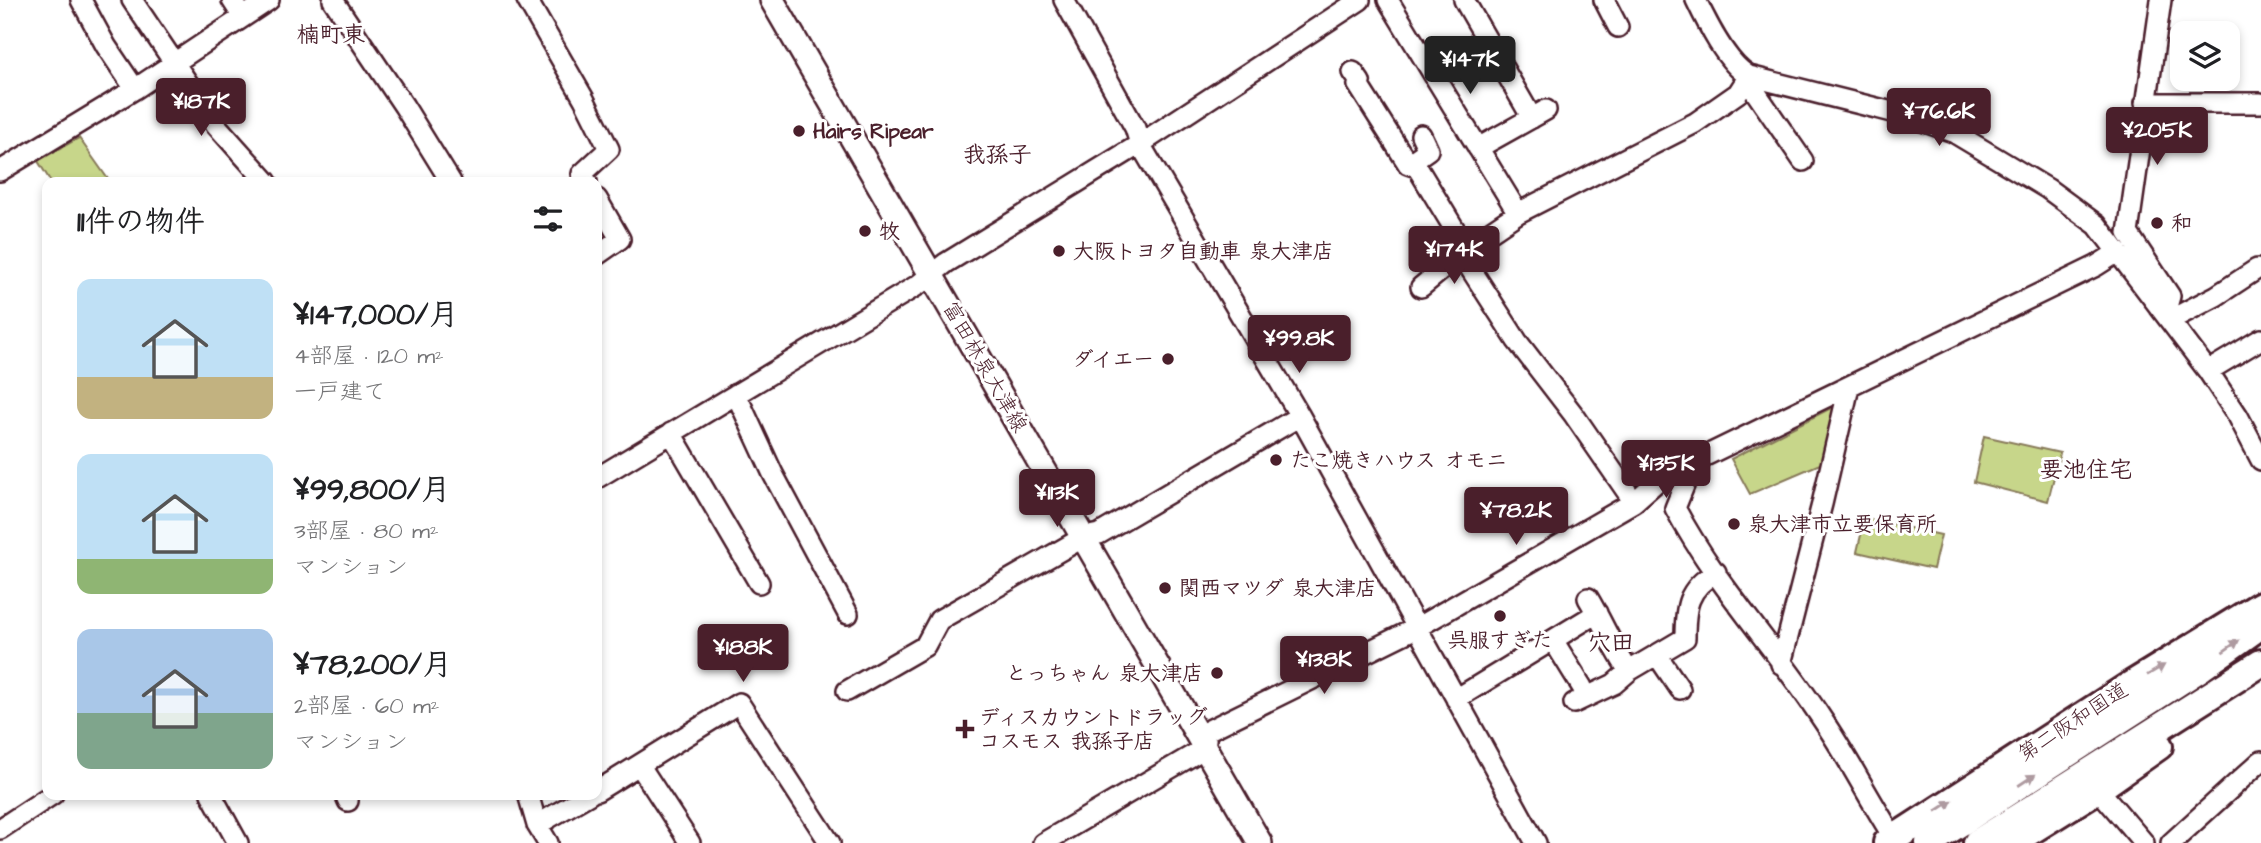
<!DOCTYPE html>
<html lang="ja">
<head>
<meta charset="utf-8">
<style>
	body { margin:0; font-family:"Architects Daughter","Klee One",sans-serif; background:#f6f6f6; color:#202124; height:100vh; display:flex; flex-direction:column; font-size:26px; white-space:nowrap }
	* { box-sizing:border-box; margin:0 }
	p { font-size:23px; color:#757577 }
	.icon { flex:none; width:38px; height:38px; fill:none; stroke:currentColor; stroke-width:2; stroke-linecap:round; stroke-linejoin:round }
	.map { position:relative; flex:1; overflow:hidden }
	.side { position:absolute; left:42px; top:177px; width:560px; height:623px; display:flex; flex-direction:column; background:#fff; border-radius:14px; box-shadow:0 4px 10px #0003 }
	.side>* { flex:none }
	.tools { position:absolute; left:2170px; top:21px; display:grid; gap:14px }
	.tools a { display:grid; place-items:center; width:70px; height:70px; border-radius:14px; background:#fff; box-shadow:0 4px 10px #0003; font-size:35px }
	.price { position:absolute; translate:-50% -60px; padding:0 16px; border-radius:7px; background:#4a1f2b; color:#fff; font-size:23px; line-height:46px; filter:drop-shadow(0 2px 4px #0008) }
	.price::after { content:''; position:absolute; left:50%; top:42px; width:21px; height:16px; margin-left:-10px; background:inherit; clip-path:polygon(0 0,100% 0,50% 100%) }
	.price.active { background:#222; color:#fff }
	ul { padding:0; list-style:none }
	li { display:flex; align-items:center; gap:21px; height:175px; padding:0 35px }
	li span { display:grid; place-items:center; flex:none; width:196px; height:140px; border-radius:14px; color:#555 }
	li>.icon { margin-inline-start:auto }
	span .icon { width:84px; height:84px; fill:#fffc; stroke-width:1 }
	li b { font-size:30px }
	h2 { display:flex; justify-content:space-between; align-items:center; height:84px; padding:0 35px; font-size:30px }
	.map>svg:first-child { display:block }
	.green { fill:#c7d68a; stroke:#887a5a; stroke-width:2 }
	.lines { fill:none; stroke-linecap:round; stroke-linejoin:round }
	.minor-casing { stroke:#4a1f2b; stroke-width:24 }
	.major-casing { stroke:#4a1f2b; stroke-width:28 }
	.highway-casing { stroke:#4a1f2b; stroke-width:32 }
	.minor { stroke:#fff; stroke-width:19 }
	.major { stroke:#fff; stroke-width:23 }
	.highway { stroke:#fff; stroke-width:26 }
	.oneway { fill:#ae9aa0 }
	.poi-dot { fill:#4a1f2b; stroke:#fff; stroke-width:2.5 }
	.labels { text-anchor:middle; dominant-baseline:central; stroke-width:6; stroke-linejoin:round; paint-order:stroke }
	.poi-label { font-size:21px; font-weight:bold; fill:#4a1f2b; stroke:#fff; text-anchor:start }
	.street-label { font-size:21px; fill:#4a1f2b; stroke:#fff }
	.neighbourhood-label { font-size:23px; font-weight:bold; fill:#4a1f2b; stroke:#fff }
</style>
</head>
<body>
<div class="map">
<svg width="2261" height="843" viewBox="0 0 2261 843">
	<rect width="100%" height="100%" fill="#fff"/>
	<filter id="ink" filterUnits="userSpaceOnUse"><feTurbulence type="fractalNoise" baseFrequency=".0143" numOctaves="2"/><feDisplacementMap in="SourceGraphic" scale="14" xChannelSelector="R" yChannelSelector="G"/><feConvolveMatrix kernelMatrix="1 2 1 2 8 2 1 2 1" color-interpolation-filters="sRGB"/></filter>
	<g filter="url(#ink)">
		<path class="green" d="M79,138L110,182H51L38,161Z
			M1839,404L1827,461L1750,494L1731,459Z
			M1984,436L2060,453L2048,501L1974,482Z
			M1865,518L1941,535L1933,569L1857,552Z"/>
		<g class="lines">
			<g class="minor-casing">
				<path id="minor" d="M81,0L106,46L135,89
					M132,0L216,125L267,182
					M232,0L243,17
					M333,0L404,106L451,182
					M527,0L584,99L609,149L582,174L587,182
					M1064,0L1135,128L1140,144L1300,416L1536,843
					M1388,0L1518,213
					M1464,0L1532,118
					M1604,0L1618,27
					M1696,0C1707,23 1727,64 1749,76L1908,116L1953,132L2048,189L2097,225L2208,371L2238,416L2261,460
					M2161,0L2128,233L2170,296L2165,314
					M1353,72L1360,82L1358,85L1408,164L1417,167L1466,248
					M1749,76L1752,87L1803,161
					M2145,103H2261
					M1478,148L1546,110
					M1408,164L1428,150L1421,135
					M0,171L135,89L269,0
					M597,199L620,239L597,255
					M1421,287L1461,254
					M2170,320L2216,296L2257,269
					M2208,371L2261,339
					M736,394L773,474L848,614
					M671,433L759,583
					M597,478L918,285L946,263L1140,144L1360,0
					M1634,502L1574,415L1517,341L1461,254L1466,248L1518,213L1695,123L1738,93L1749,76
					M1588,598C1603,623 1613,648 1629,671L1685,638C1685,607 1687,589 1716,572
					M1553,640L1582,687
					M1657,655L1680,689
					M1781,664L1822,504L1849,387
					M847,691L925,646L939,620L1084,537L1099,534L1300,416
					M1456,699L1597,613
					M1574,703L1614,684L1629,671
					M640,766L690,843
					M2098,789L2144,843
					M597,791L739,703L830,843
					M211,794L238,843
					M345,794L348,801
					M528,794L537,825L548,843
					M537,825L590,794
					M0,829L53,794
					M1894,838C1869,799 1848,757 1822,719C1775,647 1715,584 1675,508L1690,471L1701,458L2096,266L2118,252
					M1043,843L1205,748L1207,731L1418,627L1634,502L1670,470L1690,471
					M2171,843L2261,761"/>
			</g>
			<g class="major-casing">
				<path id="major" d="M772,0L1260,843"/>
			</g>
			<g class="highway-casing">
				<path id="highway" d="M1887,843L2129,686L2261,605
					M1929,843L2202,667L2261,625
					M1977,843L2261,663
					M2011,843L2098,789L2159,746"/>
			</g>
			<use href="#minor" class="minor"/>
			<use href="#major" class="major"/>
			<use href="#highway" class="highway"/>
		</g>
		<defs><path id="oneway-solid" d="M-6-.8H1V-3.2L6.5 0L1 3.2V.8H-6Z" transform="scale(1.75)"/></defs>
		<g class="oneway">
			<use href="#oneway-solid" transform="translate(2231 646) rotate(-35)"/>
			<use href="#oneway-solid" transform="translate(2156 670) rotate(-31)"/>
			<use href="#oneway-solid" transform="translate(2027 780) rotate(-33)"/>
			<use href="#oneway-solid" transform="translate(1944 806) rotate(-33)"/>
		</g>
	</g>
	<g class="poi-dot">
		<circle cx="799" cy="131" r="7"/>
		<circle cx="2157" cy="223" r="7"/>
		<circle cx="865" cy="231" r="7"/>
		<circle cx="1059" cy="251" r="7"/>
		<circle cx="1168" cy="359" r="7"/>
		<circle cx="1276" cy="460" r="7"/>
		<circle cx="1734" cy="524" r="7"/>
		<circle cx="1165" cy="588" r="7"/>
		<circle cx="1500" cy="616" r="7"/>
		<circle cx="1217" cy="673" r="7"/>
		<path d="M961.5 718.5h7v7h7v7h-7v7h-7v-7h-7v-7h7z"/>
	</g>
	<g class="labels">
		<g class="poi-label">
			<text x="813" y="131">Hairs Ripear</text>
			<text x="2171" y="223">和</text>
			<text x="879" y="231">牧</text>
			<text x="1073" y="251">大阪トヨタ自動車 泉大津店</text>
			<text x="1154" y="359" text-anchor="end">ダイエー</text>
			<text x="1290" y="460">たこ焼きハウス オモニ</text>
			<text x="1748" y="524">泉大津市立要保育所</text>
			<text x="1179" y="588">関西マツダ 泉大津店</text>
			<text x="1500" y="640" text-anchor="middle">呉服すぎた</text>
			<text x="1203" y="673" text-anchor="end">とっちゃん 泉大津店</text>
			<text x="979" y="717">ディスカウントドラッグ<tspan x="979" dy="24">コスモス 我孫子店</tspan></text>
		</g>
		<g class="street-label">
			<text transform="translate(985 367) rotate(60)">富田林泉大津線</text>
			<text transform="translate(2073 722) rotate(-33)">第二阪和国道</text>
		</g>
		<g class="neighbourhood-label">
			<text x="331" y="35">楠町東</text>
			<text x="997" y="155">我孫子</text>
			<text x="2086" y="470">要池住宅</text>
			<text x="1611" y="643">穴田</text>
		</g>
	</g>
</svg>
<div class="tools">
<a><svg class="icon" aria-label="layers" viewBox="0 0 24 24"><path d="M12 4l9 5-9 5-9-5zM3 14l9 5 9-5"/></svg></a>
</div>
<b class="price active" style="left:1470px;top:96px">¥147K</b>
<b class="price" style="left:201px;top:138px">¥187K</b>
<b class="price" style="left:1939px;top:148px">¥76.6K</b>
<b class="price" style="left:2157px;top:167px">¥205K</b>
<b class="price" style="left:1454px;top:286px">¥174K</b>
<b class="price" style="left:1299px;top:375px">¥99.8K</b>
<b class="price" style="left:1666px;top:500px">¥135K</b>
<b class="price" style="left:1057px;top:529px">¥113K</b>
<b class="price" style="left:1516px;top:547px">¥78.2K</b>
<b class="price" style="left:743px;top:684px">¥188K</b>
<b class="price" style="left:1324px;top:696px">¥138K</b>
<section class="side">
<h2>11件の物件<svg class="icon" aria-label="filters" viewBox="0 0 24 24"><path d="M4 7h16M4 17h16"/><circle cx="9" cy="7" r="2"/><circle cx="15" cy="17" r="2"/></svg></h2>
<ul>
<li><span style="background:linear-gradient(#bfe0f5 70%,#c2b280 0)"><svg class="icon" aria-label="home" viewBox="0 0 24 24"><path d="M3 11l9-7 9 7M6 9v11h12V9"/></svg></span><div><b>¥147,000/月</b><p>4部屋 · 120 m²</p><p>一戸建て</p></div></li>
<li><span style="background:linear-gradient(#bfe0f5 75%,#8fb573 0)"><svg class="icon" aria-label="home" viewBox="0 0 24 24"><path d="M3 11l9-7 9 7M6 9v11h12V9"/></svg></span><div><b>¥99,800/月</b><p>3部屋 · 80 m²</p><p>マンション</p></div></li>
<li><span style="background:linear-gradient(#a9c7e8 60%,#7fa58c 0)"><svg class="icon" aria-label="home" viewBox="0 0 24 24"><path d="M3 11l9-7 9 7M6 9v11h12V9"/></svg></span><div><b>¥78,200/月</b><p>2部屋 · 60 m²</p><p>マンション</p></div></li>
</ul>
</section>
</div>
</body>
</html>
